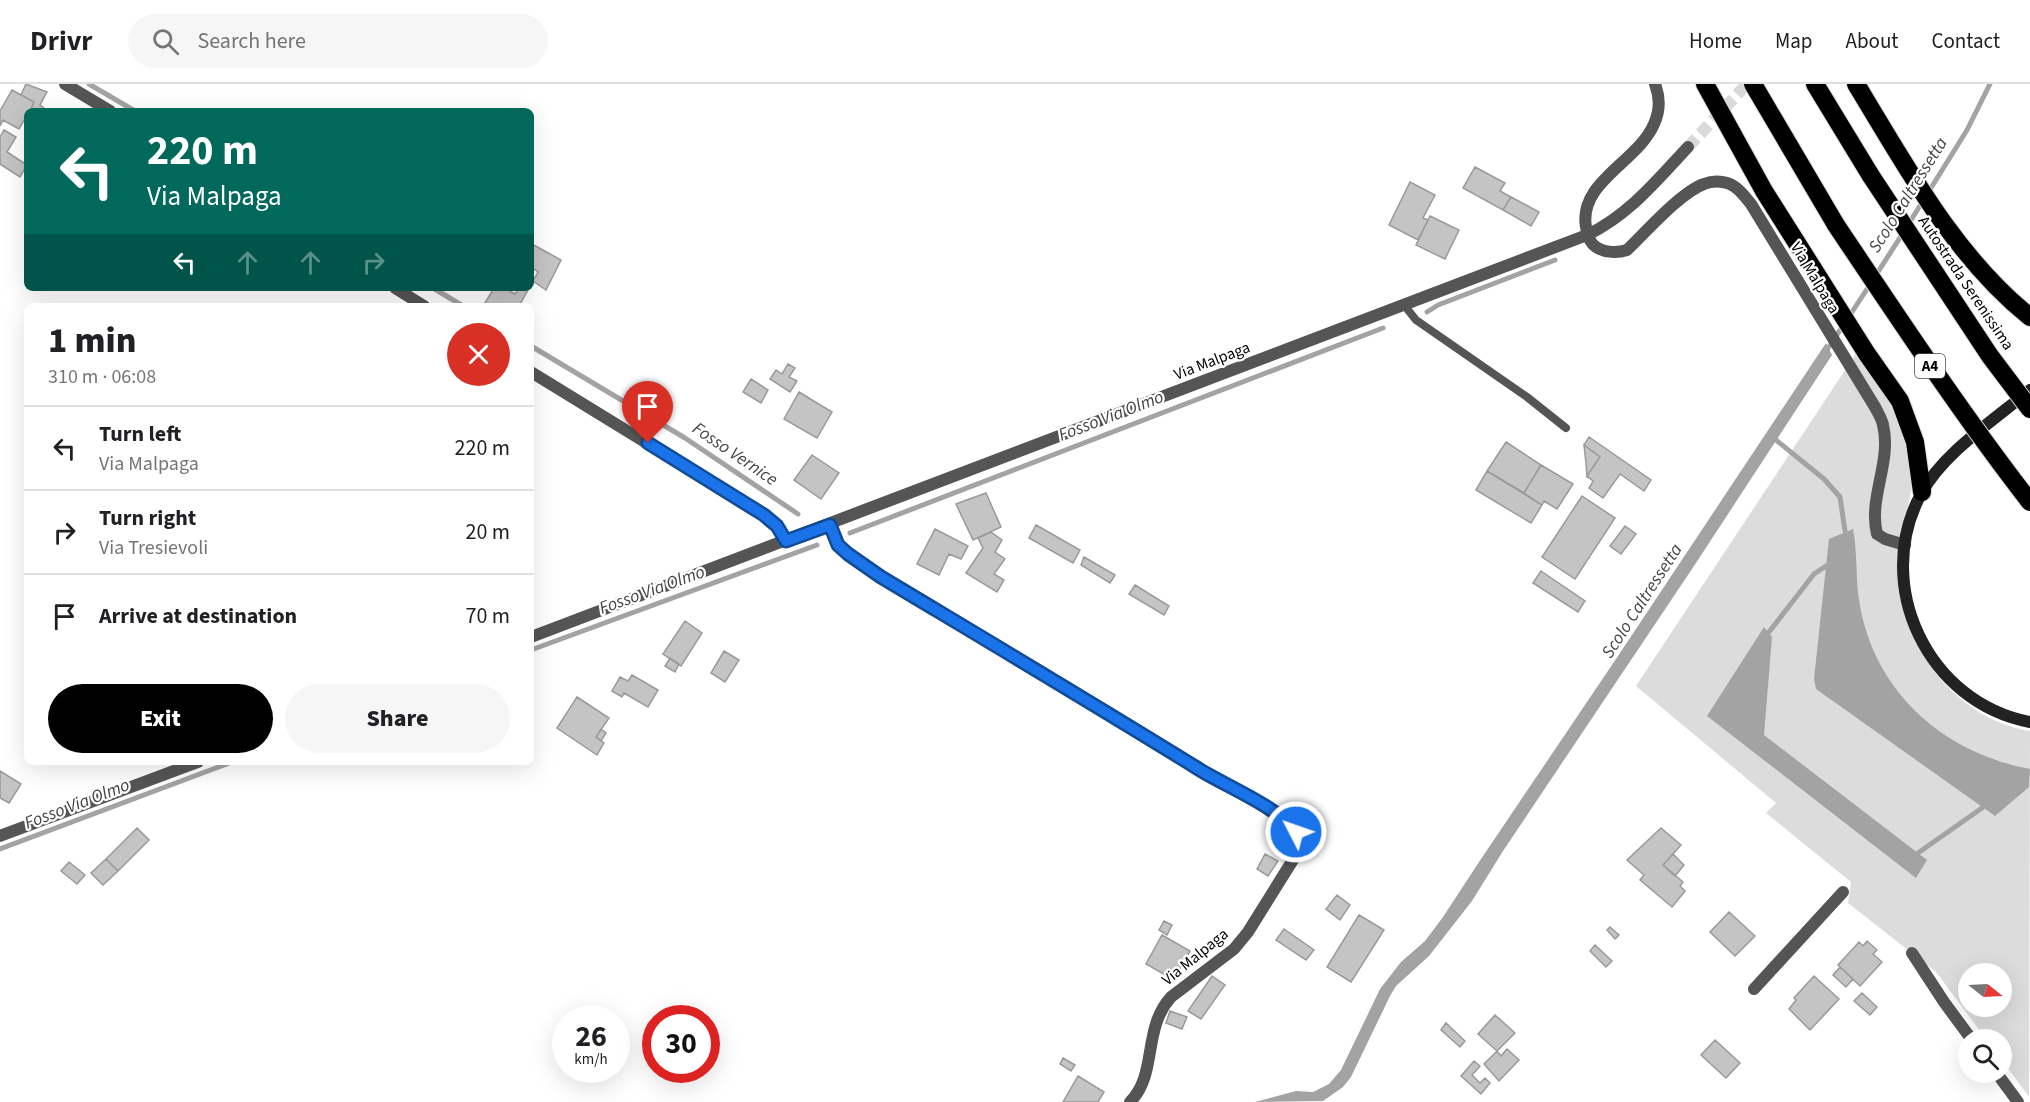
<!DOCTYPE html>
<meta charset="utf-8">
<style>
:root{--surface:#fff;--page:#f6f6f6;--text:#202124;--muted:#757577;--line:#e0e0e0;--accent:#000}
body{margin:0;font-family:"Source Sans 3",sans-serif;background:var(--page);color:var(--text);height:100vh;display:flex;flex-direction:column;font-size:22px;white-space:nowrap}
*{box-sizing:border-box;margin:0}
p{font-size:20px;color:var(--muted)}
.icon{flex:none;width:33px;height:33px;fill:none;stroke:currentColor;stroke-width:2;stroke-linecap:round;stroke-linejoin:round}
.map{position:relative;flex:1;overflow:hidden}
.panel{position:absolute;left:24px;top:219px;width:510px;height:462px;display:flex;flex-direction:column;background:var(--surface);border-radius:9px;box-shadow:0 6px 24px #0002}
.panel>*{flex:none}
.banner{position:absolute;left:24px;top:24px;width:510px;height:183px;border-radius:9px;box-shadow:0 6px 24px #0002;background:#00695c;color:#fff;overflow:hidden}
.needle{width:39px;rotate:108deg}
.controls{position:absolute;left:1958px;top:879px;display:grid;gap:12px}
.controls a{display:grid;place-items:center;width:54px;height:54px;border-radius:50%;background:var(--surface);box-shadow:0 6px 24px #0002;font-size:30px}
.speed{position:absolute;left:552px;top:921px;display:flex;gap:12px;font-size:30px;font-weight:700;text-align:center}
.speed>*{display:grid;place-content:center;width:78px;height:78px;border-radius:50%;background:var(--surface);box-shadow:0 6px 24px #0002;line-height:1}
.speed small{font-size:15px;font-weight:400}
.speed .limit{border:9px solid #d22;background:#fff;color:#111}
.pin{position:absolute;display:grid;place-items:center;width:51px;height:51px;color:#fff;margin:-62px -26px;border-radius:50% 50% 50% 0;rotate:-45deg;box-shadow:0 0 6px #0007}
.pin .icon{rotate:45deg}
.me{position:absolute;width:66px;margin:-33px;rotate:311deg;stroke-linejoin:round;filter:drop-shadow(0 0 4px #0008)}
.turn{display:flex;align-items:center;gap:21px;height:126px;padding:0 24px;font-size:27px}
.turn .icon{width:78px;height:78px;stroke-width:2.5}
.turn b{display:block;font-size:42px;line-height:51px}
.lanes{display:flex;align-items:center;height:57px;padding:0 24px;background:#0003;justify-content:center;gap:30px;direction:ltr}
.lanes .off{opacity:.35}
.round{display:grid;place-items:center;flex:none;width:63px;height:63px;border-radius:32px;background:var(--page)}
.overview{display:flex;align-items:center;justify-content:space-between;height:102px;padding:0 24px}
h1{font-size:36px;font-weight:800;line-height:45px}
.primary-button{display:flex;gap:12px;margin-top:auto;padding:12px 24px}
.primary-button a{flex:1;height:69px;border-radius:36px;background:var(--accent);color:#fff;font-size:24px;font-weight:800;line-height:69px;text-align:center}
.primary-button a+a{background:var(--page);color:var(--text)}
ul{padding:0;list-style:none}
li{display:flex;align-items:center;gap:18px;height:84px;padding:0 24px;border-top:2px solid var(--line)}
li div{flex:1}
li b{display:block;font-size:22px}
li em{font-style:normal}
header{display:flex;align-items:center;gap:36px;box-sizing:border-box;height:84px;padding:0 30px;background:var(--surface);border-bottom:2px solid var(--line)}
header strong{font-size:28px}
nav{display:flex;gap:33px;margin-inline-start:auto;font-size:21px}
.search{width:420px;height:54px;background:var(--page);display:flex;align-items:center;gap:15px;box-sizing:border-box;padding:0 21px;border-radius:33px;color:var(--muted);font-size:22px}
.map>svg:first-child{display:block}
.green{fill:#dcdcdc;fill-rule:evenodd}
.water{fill:#a3a3a3}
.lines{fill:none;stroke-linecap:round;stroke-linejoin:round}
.stream{stroke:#a3a3a3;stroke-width:5}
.building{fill:#c4c4c4;stroke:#999;stroke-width:1.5}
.tertiary-tunnel{stroke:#d9d9d9;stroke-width:12;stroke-dasharray:12 6;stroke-linecap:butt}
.motorway-casing{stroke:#dbdbdb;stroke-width:20}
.service{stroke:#555;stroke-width:8}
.minor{stroke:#555;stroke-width:12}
.tertiary{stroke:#555;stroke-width:12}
.secondary{stroke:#222;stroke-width:12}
.motorway{stroke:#000;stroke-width:18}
.motorway-bridge-casing{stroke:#dbdbdb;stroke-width:20;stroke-linecap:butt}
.motorway-bridge{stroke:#000;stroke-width:18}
.route-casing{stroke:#114b97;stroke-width:15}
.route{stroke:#1a73e8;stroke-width:10}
.labels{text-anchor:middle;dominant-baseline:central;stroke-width:4.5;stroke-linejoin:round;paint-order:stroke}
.shield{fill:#fff;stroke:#4c4c4c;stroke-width:1.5}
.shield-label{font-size:15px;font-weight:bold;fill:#000}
.street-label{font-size:16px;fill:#000;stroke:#fff}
.water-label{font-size:18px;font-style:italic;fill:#444;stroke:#fff}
</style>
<header>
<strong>Drivr</strong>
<div class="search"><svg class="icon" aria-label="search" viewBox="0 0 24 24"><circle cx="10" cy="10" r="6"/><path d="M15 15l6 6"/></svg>Search here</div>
<nav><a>Home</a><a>Map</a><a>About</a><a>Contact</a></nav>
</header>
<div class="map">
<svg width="2030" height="1018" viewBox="0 0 2030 1018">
<rect width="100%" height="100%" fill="#fff"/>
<path class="green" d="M1863,259c11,19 26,39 34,59 6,15 11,33 14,49 7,36 -10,72 -12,107 -5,78 52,161 131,173l-1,366 -28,-38v-19l-15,-1 -50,-67 -88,-69 3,-21 -85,-69 10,-10 -140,-117zM1968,890h33v32h-33z"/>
<path class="water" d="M1826,259l6,12 -138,211 -191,285 -31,50 -43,55 -33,30 -6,10 -39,81 -8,10 -20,14 -68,1 41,-11 17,1 16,-8 12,-14 39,-81 21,-27 24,-21 18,-24 36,-55 141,-209z
M1853,445c5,26 2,52 7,77 16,88 85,147 170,163l-1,18 -34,29 -179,-127 -2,-10 15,-140z
M1764,543l8,10 -8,98 163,125 -11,18 -209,-162z"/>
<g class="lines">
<path class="stream" d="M89,0l46,27
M1908,141l59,-95 23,-46
M1876,191l27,-42
M433,204l30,18
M1427,228l11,-7 117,-45
M531,262l154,92 113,76
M1825,269l46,-70
M1776,356l48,39 16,18 5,34
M850,449l533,-205
M1769,548l45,-58 12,-8
M531,566l286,-105
M0,765l232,-87
M1918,769l64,-45"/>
</g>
<path class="building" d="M26,0l21,8 -7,13 4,3 -2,3h-12l4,-9 -13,-7z
M12,6l22,12 -4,9h-3v4l-8,14 -16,-9 -3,6v-15z
M4,46l12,7 -9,15 20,13 -7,12 -20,-13v-27z
M1475,83l30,16 -5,8 11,6 -8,13 -40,-22z
M1410,98l25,13 -12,23 5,2 -10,20 -29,-15z
M1511,113l28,15 -8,14 -28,-16z
M1430,132l29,14 -14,29 -29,-14z
M532,160l29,16 -15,30 -13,-9 5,-9 -7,-5z
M494,204h11l10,6 4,-6 9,2 -9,16h-36z
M788,280l7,4 -6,9 8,4 -7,11 -20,-13 6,-9 6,4z
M751,295l17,11 -7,13 -18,-11z
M799,308l33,20 -15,26 -33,-19z
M1589,353l62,43 -7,11 -24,-17 -17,24 -14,-10 4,-7 -6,-5 13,-19 -16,-12z
M1506,358l35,23 -17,28 -37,-22z
M1584,361l16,12 -13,19 -1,-13z
M812,371l27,18 -18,26 -27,-19z
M1541,381l32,19 -16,25 -13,-8 -2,4 -18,-12z
M1487,387l55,34 -11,18 -55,-33z
M986,409l15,34 -28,13 -17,-36z
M1582,412l33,22 -40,61 -33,-22z
M1036,441l44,25 -7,13 -44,-25z
M1625,442l11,8 -15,20 -11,-8z
M935,445l33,17 -7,13 -12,-5 -10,21 -22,-11z
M991,448l11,8 -7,12 10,7 -11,15 10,6 -7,12 -31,-19 17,-25 -5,-10z
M1084,473l31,18 -5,8 -29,-18z
M1541,487l44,30 -7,11 -45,-29z
M1135,501l34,21 -5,9 -35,-21z
M685,537l17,12 -21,33 -18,-12z
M724,567l15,9 -14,22 -14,-9z
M670,574l9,6 -4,8 -10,-6z
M632,591l26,15 -10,17 -24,-14 -2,4 -10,-6 8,-14 8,4z
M577,613l32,21 -13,19 8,6 -7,12 -40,-27z
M601,645l5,4 -5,8 -5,-4z
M0,687l21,13 -12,19 -9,-5z
M137,744l12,12 -31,31 -12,-12z
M1661,744l20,17 -18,20 20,17 -3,4 5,5 -13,16 -32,-27 4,-5 -17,-15z
M1265,770l13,7 -10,15 -11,-7z
M1673,770l11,11 -9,11 -12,-11z
M106,775l12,12 -15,14 -12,-12z
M69,778l16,13 -8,9 -16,-13z
M1337,811l13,10 -10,15 -14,-11z
M1729,828l26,24 -20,20 -25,-24z
M1359,831l25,15 -33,52 -24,-15z
M1164,837l8,4 -5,10 -8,-5z
M1610,843l9,8 -4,4 -8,-9z
M1284,845l30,21 -8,10 -30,-20z
M1162,851l28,16 -16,29 -28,-16z
M1867,857l10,9 -4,4 9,8 -22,24 -22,-21 21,-23 4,4z
M1595,861l17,16 -6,6 -16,-16z
M1840,883l13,12 -7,8 -13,-12z
M1212,892l13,9 -24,34 -13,-8z
M1814,892l25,23 -29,31 -21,-21 7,-9 -2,-2z
M1862,909l15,14 -7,8 -16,-14z
M1170,927l17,6 -5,12 -16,-6z
M1495,931l20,18 -18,18 -19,-17z
M1446,939l19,18 -5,6 -19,-17z
M1715,956l25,23 -14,15 -25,-23z
M1507,965l12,11 -20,21 -15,-17 13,-13 4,5z
M1063,974l12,7 -4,6 -11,-7z
M1474,977l6,5 -8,9 8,8 5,-5 5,5 -9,11 -20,-18z
M1078,992l26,16 -6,10h-35z"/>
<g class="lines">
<path class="tertiary-tunnel" d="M1688,63l59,-63"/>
<g class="motorway-casing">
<path id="motorway" d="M1705,0l59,107 103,163 33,47 15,41 7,50
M1753,0l83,141
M1815,0l56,92
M1856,0c50,82 98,172 174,233"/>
</g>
<path class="service" d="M1404,221l12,15 111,77 39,31"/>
<path class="minor" d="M65,0l45,27
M1655,0c5,13 5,27 -1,40 -16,38 -76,58 -68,103 1,8 4,16 10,20 9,6 22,6 31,3 19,-18 54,-58 77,-66 10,-4 23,-3 31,3 6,4 11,11 16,17l124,203c3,6 7,12 8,18 9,37 -15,73 -6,109l8,5 20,6
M395,204l29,18
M531,288l233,143 13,12 9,14
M830,441l8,20 43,32 251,150 67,43 58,32 35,24 6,13 -2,16 -48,77 -14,17 -63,48c-29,32 -13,77 -41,105
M1912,869l32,49 28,38
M1754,905l89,-97
M1996,988l22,30"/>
<path class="tertiary" d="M531,553l1056,-402c42,-20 70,-55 101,-88
M0,752l198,-74"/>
<path class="secondary" d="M2030,306c-36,30 -87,63 -109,104 -49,91 7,209 109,228"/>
<use href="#motorway" class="motorway"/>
<g class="motorway-bridge-casing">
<path id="motorway-bridge" d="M1871,92l119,180 40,53
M1836,141c63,94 125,188 194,277"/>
</g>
<use href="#motorway-bridge" class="motorway-bridge"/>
</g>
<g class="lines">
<g class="route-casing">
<path id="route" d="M648,359l116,72 13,11 9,15 44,-16 8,20 10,9 33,23c105,63 211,126 316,191 28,18 80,38 99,64"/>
</g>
<use href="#route" class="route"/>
</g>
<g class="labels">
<rect class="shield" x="1915" y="270" width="30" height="24" rx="4.5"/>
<g class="shield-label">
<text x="1930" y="282">A4</text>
</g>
<g class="street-label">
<text transform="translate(1815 194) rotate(59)">Via Malpaga</text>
<text transform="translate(1966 199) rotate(56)">Autostrada Serenissima</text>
<text transform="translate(1212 277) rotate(-21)">Via Malpaga</text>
<text transform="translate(1195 873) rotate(-39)">Via Malpaga</text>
</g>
<g class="water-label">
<text transform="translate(1908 111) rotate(-58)">Scolo Caltressetta</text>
<text transform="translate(1111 332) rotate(-21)">Fosso Via Olmo</text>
<text transform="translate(735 370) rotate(34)">Fosso Vernice</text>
<text transform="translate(652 506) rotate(-20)">Fosso Via Olmo</text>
<text transform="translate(1642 517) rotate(-57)">Scolo Caltressetta</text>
<text transform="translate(77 720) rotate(-21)">Fosso Via Olmo</text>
</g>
</g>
</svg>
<div class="controls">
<a><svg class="needle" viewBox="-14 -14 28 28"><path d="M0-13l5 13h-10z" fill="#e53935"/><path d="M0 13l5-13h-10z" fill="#757577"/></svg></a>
<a><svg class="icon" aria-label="search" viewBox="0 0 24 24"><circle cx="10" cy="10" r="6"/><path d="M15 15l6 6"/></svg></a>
</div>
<div class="speed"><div>26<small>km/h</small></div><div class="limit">30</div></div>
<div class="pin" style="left:648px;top:359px;background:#d93025"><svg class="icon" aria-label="arrive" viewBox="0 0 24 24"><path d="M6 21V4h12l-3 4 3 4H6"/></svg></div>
<svg class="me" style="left:1296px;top:748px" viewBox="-20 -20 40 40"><circle r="17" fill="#1a73e8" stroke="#fff" stroke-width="3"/><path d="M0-11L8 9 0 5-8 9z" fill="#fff"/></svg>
<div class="banner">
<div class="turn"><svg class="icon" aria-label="left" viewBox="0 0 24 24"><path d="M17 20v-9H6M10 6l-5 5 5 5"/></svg><div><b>220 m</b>Via Malpaga</div></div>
<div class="lanes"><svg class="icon" aria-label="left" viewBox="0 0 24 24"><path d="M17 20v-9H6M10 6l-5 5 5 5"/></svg><svg class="icon off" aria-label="ahead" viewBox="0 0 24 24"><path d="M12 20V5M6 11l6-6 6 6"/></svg><svg class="icon off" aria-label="ahead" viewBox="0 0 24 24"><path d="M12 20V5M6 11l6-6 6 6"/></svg><svg class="icon off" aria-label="right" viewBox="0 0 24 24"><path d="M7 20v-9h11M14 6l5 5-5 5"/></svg></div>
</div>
<section class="panel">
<div class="overview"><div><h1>1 min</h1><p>310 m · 06:08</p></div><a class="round" style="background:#d93025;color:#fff"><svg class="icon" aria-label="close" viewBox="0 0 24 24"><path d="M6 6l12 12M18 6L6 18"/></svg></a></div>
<ul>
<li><svg class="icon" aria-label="left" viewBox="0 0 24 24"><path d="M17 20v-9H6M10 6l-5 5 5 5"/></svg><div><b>Turn left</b><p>Via Malpaga</p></div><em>220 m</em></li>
<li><svg class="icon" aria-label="right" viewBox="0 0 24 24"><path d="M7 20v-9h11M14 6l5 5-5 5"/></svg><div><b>Turn right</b><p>Via Tresievoli</p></div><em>20 m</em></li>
<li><svg class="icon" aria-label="arrive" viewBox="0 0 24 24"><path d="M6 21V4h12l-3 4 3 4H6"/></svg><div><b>Arrive at destination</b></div><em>70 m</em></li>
</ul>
<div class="primary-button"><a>Exit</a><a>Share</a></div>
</section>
</div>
